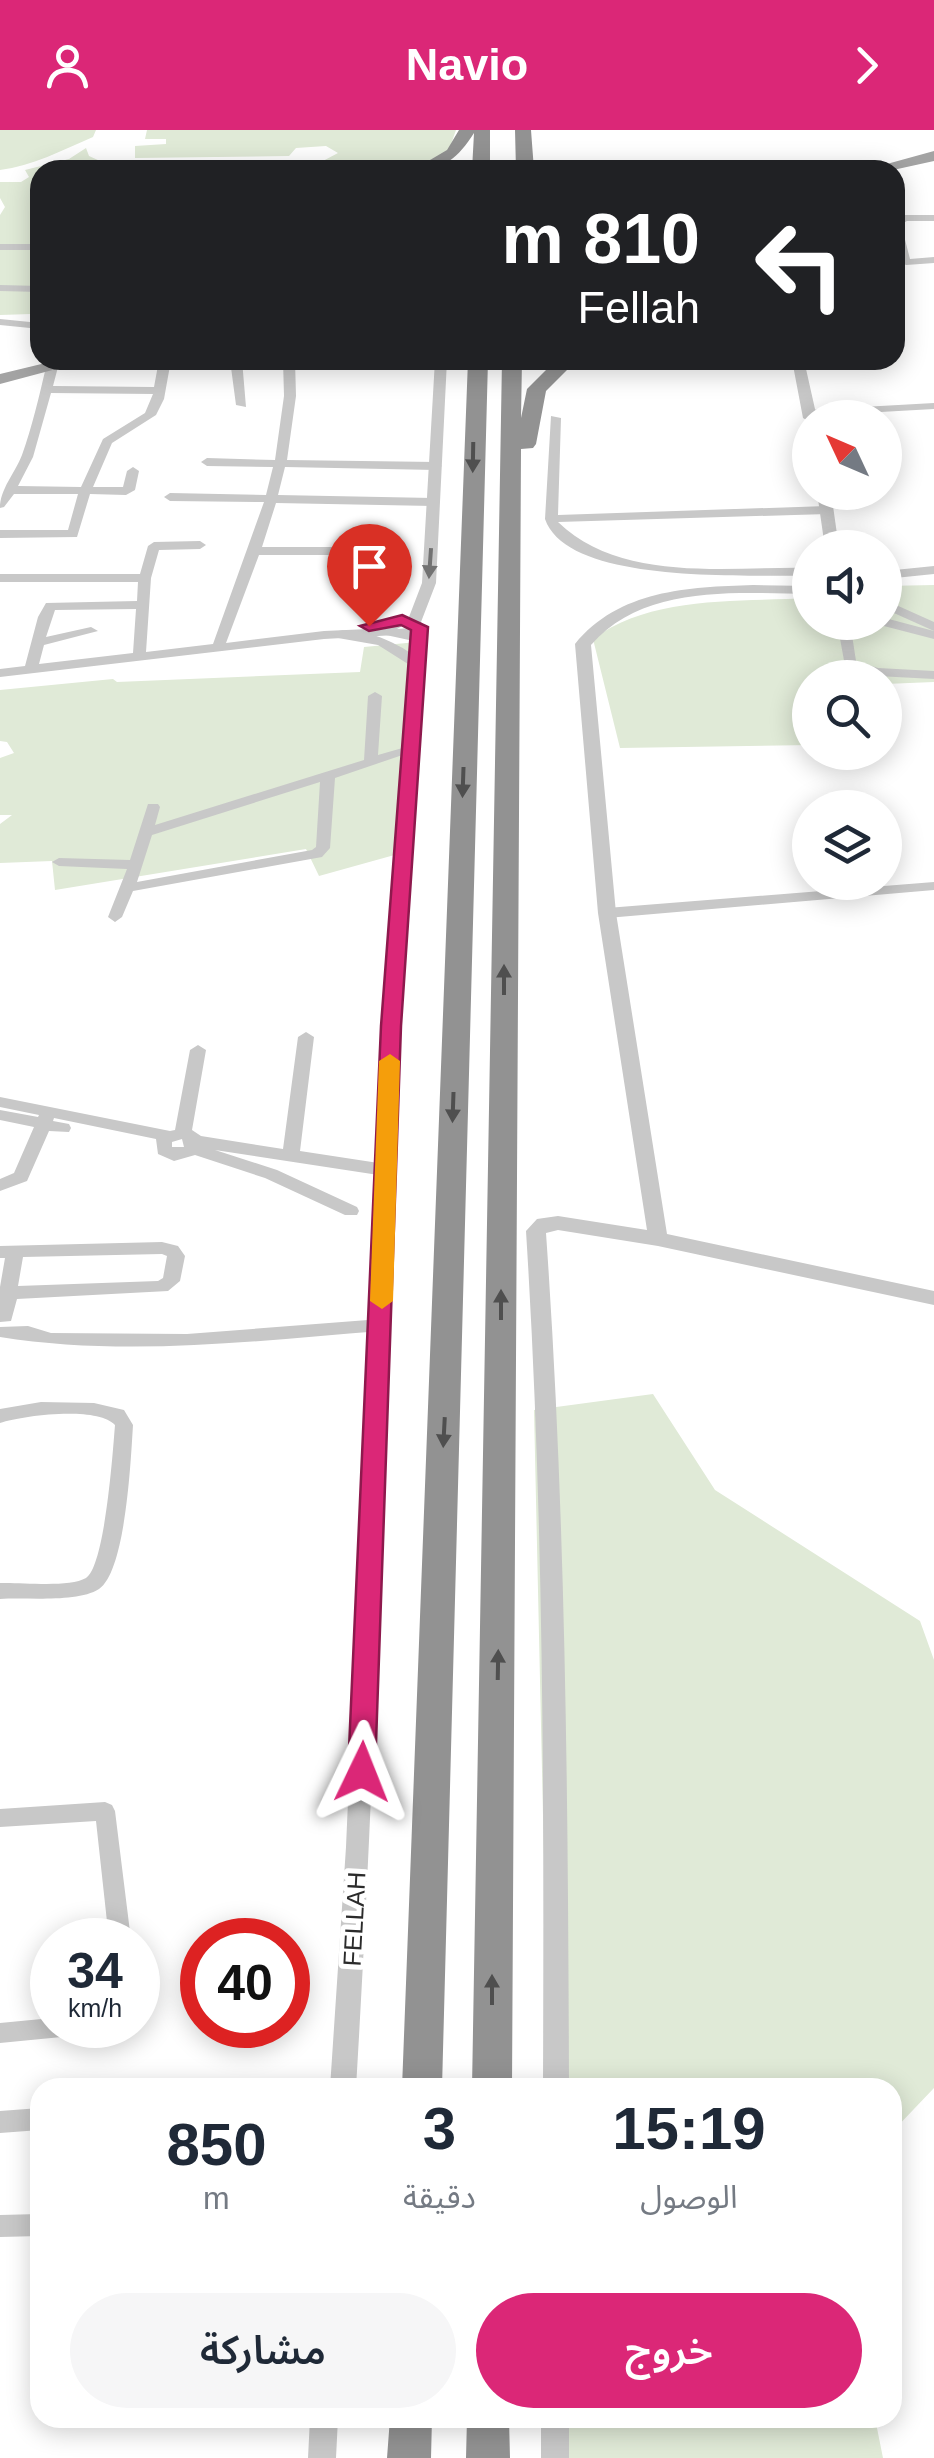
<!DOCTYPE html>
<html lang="ar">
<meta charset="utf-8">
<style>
:root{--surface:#fff;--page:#f6f6f7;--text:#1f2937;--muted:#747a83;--accent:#db2777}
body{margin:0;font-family:Helvetica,"Noto Sans Arabic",sans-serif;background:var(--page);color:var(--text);direction:rtl;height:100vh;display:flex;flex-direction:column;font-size:38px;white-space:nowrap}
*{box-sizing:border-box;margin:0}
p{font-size:32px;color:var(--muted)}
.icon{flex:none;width:55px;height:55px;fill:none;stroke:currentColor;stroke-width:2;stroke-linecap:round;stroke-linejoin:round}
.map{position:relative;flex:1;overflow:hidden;direction:ltr}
.details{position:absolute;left:30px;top:1948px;width:872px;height:350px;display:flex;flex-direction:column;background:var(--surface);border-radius:30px;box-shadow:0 5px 25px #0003;direction:rtl}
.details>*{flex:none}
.guide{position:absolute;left:30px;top:30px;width:875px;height:210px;border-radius:30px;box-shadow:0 5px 25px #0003;direction:rtl;background:#202124;color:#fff;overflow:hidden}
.needle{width:65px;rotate:314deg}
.buttons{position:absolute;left:792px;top:270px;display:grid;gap:20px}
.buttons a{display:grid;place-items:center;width:110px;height:110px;border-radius:50%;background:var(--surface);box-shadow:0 5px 25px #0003;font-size:50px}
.speed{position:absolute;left:30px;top:1788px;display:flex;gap:20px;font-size:50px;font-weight:700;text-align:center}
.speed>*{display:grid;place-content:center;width:130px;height:130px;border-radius:50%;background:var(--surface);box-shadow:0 5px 25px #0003;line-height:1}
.speed small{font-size:25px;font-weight:400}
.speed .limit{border:15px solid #d22;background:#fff;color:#111}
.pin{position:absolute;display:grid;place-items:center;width:85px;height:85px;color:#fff;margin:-102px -42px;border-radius:50% 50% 50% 0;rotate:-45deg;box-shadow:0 0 10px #0007}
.pin .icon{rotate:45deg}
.me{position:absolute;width:110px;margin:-55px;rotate:2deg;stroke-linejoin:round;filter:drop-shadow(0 0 8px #0008)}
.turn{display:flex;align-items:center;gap:35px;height:210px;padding:0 40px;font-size:45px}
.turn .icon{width:130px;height:130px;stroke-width:2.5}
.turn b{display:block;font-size:70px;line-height:85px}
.eta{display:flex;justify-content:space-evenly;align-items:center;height:170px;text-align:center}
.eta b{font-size:60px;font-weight:600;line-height:70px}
.button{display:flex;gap:20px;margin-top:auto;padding:20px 40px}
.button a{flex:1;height:115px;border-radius:60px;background:var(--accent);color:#fff;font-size:40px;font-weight:600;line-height:115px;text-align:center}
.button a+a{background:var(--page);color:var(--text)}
header{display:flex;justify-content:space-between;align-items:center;height:130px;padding:0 40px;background:var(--accent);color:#fff;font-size:45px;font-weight:600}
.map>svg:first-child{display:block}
.green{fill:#e0ead7}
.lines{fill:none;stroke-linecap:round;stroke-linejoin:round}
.minor{fill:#c8c8c8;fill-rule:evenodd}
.tertiary{fill:#c8c8c8;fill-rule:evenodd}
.primary{fill:#a3a3a3;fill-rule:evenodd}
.motorway{fill:#929292;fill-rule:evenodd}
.oneway{fill:#4f4f4f}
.oneway2{fill:#727272}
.route{fill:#db2777;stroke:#8e194d;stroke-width:2.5}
.slow{fill:#f59e0b}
.labels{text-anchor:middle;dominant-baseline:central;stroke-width:10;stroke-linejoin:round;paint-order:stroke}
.street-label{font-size:25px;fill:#2b2b2b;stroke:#fff}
</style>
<header><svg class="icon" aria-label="forward" viewBox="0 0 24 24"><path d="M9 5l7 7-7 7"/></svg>Navio<svg class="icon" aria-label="person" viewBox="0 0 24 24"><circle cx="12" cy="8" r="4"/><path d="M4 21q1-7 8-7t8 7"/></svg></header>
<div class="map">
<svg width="934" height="2328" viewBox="0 0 934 2328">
<rect width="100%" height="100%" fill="#fff"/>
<path class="green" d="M0,0h96l-3,7c-30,13 -61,29 -93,33z
M147,0h309l-7,20 -37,20h-93l2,-8 17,-9 -12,-7 -30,2 -7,8 -154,2v-12l31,-2v-5h-21z
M86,18l3,8 11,5 -4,6 -56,3v127l-9,17 -31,1v-100l5,-8 -5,-9v-16h21l8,-5 -4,-7 44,-11z
M934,455v97l-49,2v-6h-75v67l-190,3 -27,-109c58,-44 147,-37 217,-41v24h75v-36z
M417,512l-19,212 -79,22 -13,-27 -251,41 -3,-29 -52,2v-39l12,-9h-12v-57l14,-5 -7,-11 -7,-1v-51l113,-11 4,3 243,-10 4,-25z
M653,1264l62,96 205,131 14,39v428l-41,43 -1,-43 -343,-1 -15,-677z
M557,2288h318l8,40h-325z"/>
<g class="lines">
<path class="minor" d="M905,85h29v6h-27l-6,3 9,35 24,-2v6l-28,2 -5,-3 -6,-21v-22z
M0,114h40v6h-40z
M0,155l40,1v6l-40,-1z
M0,189l40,4v6l-40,-4z
M45,230h8l5,7 -5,19 101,1 5,-27h12l-7,39 -8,16 -44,28 -19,44h30l4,-16 6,-4 6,4 -4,19 -9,5 -36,-1 -13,43 -77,1v-8h68l10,-36h-64l-10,13 -4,1c0,-19 15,-35 22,-53 10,-28 17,-58 24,-88zM51,263l102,1 -8,19 -42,26 -22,48 -63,-1 15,-29z
M230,230h12l4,47 -10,-2z
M283,230h12l1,36 -9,64 149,2 6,4 -6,4 -151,-3 -7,28 155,3 6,4 -6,4 -157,-3 -14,44h74l6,4 -6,4h-77l-33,88 98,-12 67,-3 7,4 -2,3 -72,4 -324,38v-8l25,-3 13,-49 8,-14 91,-2 1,-19h-138v-8h140l8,-28 6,-4 46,-1 6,4 -6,4 -41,1 -8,28 -5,74 67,-8 51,-142 -94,-1 -6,-4 6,-4 96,2 7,-28 -66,-1 -6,-4 6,-4 68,2 9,-64zM136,479l-3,44 -94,11 5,-19 54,-14 -7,-4 -45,10 9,-27z
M934,273v6l-125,7 -6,-3 6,-3z
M551,286l10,2 -3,97 269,-9 6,4 -6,4 -269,8c64,62 171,44 252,46v8c-58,-2 -242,10 -265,-57z
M934,436v8l-49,5v-8z
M885,470l49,22v9l-49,-22z
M885,488l49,13v8l-54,-14 -1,-3h6z
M837,492h13l6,39 22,7 56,3v8l-57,-3 -32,-10z
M375,562l7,4 -4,59 35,-10 7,4 -85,29 -5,70 -8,9 -189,34 -11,26 -7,5 -7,-5 19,-48 -68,-3 -7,-4 7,-4 71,2 18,-56h10l2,3 -5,18 209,-65 4,-64zM320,652l-4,65 -4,3 -175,32 15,-47z
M934,752v8l-327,28 -7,-5 7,-5z
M306,902l8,5 -14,114 85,13 8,6 -2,4 -6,2 -170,-26 62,20 80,37 2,4 -2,4h-12l-80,-37 -70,-23 -21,6 -16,-7 -2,-15 -102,-21 -1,3 16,3 2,4 -2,4 -20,-1 -22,50 -27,10v-12l14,-6 20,-46 -34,-7v-10l38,7 1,-2 -39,-8v-10l170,34 5,-1 15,-80 8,-5 8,5 -14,80 9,6 82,13 15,-112zM182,1009l2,8h-12v-5z
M162,1112l16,4 7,10 -5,25 -12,10 -151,8 -6,22 -11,1v-35l5,-29h-5v-12zM162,1124l5,2 -4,22 -5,3 -140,5 5,-29z
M381,1189l9,6 -9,6c-126,10 -256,26 -381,6v-10l28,-1 23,7 136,1z
M41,1272l53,1 30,7 9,15c-2,32 -7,146 -34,164 -22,14 -72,8 -99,10v-16c20,-1 69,5 86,-5 19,-12 27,-128 29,-153 -17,-19 -91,-10 -115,-2v-14z
M105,1672l7,3 3,6 16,129h-22l-13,-119 -96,6v-18z
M52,1888v7h41l-3,7 -8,3 -82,8v-20z
M40,1978v22l-40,3v-22z
M40,2084v22l-40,1v-22z"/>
<path class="tertiary" d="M435,230h12l-11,223 -15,39 6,8 -3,4c-4,133 -19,265 -24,398 -14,352 -23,704 -44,1056h-26l16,-241 36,-821 23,-277 3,-85 -30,-19 -40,-7 -7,-4c19,-12 60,6 78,18v-12l-23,-5 -4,-9 15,-9h12l13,-34zM404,495l5,1 2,2 -14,1z
M792,230h12l13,58h-7v4l-7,-4z
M817,362h14l8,56h-14z
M753,455l57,1v8c-74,-1 -166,-10 -219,51l25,268 51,321 267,57v14l-276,-59 -100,-16 -12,3c20,284 22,570 23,855h-26c1,-286 1,-572 -17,-857l11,-12 21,-3 89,14 -49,-317 -23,-269c44,-54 113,-57 178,-59z
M310,2288h28l-2,40h-28z
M541,2288h28v40h-28z"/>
<path class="primary" d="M934,21v10l-41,9h-28z
M58,230h32l-90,24v-10z"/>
<path class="motorway" d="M459,0h31v40h-18l2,-37c-16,25 -30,37 -61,37l34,-20z
M515,0h16l3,40h-18z
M468,230h20l-46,1728h-40z
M502,230h20l-1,58 6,-29 29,-29h21l-31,31 -10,53 -3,4 -12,1 -9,1639h-40z
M390,2288h42l-1,40h-44z
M467,2288h42l1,40h-44z"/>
</g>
<defs><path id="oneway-solid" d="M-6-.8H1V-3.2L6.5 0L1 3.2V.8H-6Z" transform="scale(2.5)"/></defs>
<g class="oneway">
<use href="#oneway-solid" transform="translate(473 327) rotate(91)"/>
<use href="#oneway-solid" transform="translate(463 652) rotate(92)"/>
<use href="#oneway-solid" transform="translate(504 850) rotate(-90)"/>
<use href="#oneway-solid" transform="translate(453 977) rotate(92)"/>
<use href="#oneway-solid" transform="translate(501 1175) rotate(-90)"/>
<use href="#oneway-solid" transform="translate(444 1302) rotate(93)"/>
<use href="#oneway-solid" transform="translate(498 1535) rotate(-89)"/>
<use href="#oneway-solid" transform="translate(492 1860) rotate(-90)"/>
</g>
<use class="oneway2" href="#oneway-solid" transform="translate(430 433) rotate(94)"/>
<path class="route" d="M402,485l26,12 -27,399 -26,746 -4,8 -9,4 -10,-4 -4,-8 33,-746 30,-396 -10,-5 -32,6 -9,-5z"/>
<path class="slow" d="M390,924l10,7 -7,240 -11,8 -12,-8 9,-240z"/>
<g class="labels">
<g class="street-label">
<text transform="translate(354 1789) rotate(-87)">FELLAH</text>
</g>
</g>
</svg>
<div class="buttons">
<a><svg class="needle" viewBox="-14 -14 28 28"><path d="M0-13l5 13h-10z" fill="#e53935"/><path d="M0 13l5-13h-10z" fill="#747a83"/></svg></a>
<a><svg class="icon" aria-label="sound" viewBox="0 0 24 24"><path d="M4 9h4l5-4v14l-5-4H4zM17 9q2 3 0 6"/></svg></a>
<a><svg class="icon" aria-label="search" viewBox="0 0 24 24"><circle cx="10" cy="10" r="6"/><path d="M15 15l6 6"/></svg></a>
<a><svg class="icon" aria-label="layers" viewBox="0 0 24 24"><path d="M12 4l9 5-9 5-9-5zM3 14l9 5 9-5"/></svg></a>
</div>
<div class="speed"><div>34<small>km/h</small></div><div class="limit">40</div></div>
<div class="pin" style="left:369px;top:496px;background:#d93025"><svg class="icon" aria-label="arrive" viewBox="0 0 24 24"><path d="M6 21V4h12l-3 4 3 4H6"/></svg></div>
<svg class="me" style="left:362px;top:1642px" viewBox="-20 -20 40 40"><path d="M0-17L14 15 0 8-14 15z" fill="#db2777" stroke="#fff" stroke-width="4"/></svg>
<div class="guide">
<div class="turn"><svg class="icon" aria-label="left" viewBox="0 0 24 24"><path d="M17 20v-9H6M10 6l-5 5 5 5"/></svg><div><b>810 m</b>Fellah</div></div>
</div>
<section class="details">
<div class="eta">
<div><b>15:19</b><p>الوصول</p></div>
<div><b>3</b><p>دقيقة</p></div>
<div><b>850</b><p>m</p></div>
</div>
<div class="button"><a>خروج</a><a>مشاركة</a></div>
</section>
</div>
